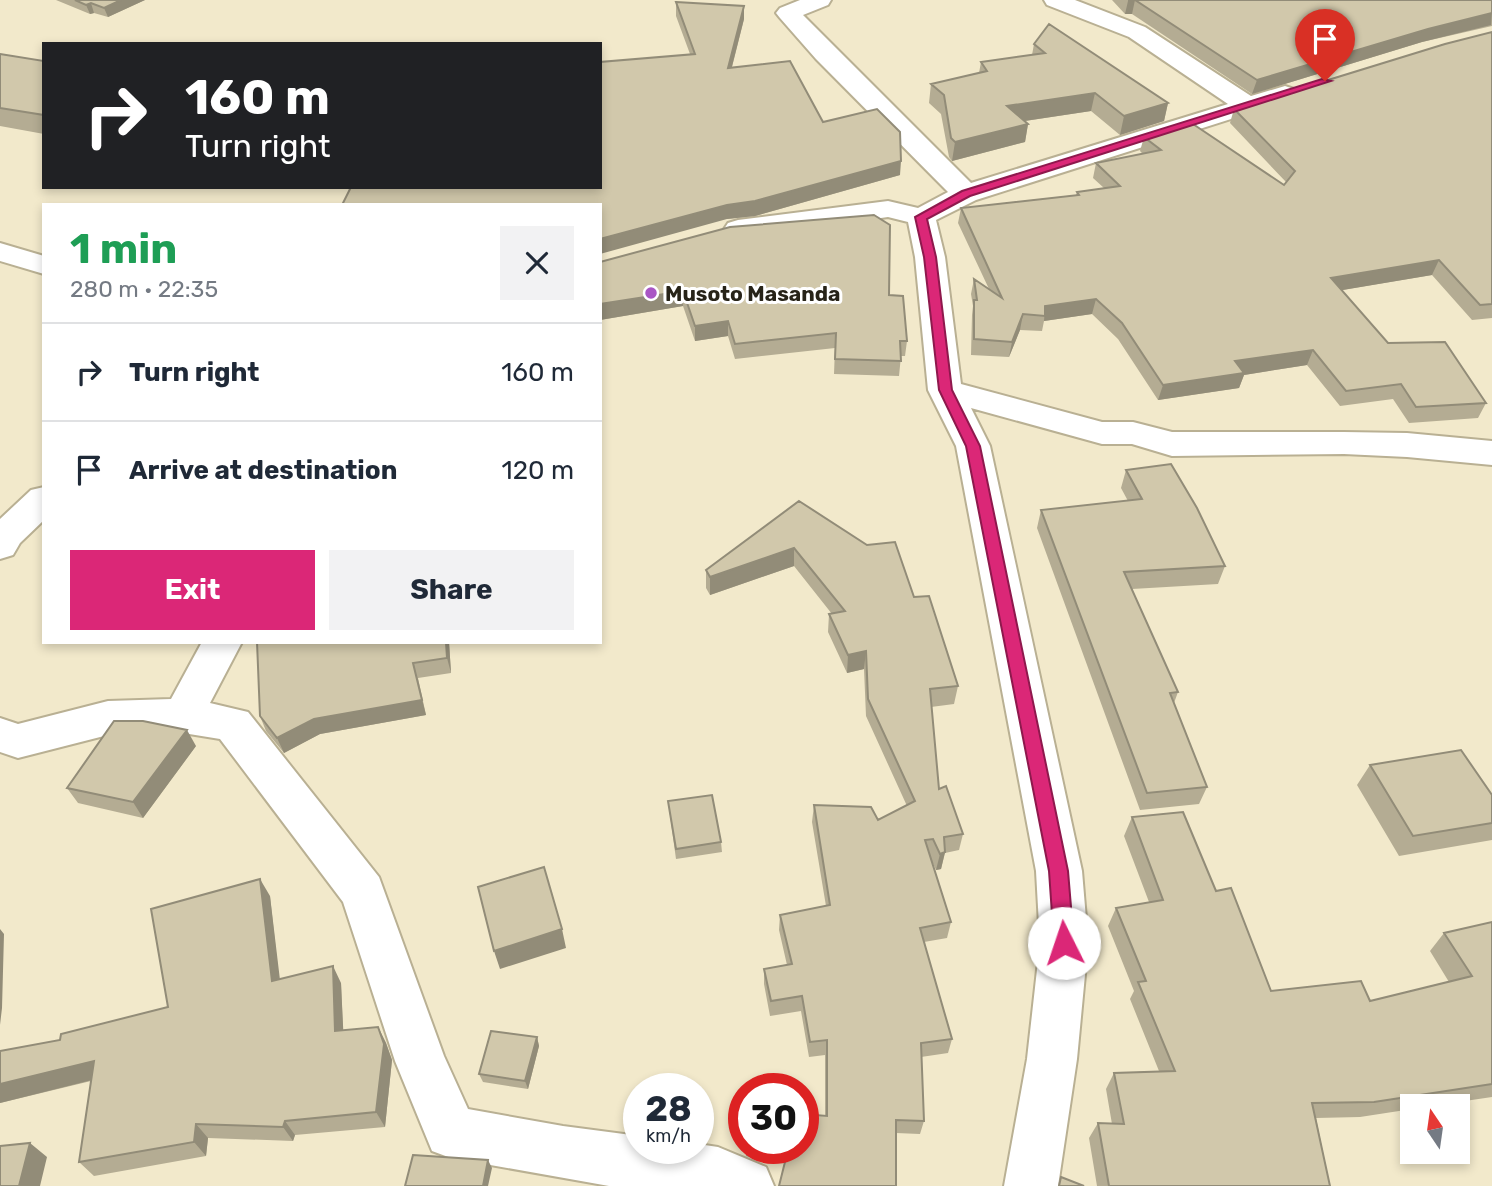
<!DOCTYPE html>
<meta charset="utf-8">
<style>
:root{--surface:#fff;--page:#f2f2f3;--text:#1f2937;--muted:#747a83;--line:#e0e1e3;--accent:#db2777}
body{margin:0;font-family:Rubik,sans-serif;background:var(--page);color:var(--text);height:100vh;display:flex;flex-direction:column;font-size:26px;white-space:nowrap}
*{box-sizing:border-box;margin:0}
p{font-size:23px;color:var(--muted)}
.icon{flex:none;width:38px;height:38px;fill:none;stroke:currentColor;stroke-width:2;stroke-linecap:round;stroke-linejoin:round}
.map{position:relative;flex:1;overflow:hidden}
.details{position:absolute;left:42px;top:203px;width:560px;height:441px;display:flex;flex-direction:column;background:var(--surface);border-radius:0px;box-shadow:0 4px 10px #0003}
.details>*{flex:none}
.hud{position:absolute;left:42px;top:42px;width:560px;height:147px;border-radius:0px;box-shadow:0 4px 10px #0003;background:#202124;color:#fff;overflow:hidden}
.needle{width:46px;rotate:347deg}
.controls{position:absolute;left:1400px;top:1094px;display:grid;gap:14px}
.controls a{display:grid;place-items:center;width:70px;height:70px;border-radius:0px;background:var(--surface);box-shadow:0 4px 10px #0003;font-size:35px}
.speed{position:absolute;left:623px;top:1073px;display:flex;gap:14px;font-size:35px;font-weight:700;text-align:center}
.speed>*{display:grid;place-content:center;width:91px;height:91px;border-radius:50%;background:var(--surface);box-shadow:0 4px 10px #0003;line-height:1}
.speed small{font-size:18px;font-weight:400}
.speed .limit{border:10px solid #d22;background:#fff;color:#111}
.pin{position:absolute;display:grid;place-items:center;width:60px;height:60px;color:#fff;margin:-72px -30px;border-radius:50% 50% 50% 0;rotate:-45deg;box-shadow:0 0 7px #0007}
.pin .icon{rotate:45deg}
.me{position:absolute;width:77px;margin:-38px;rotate:356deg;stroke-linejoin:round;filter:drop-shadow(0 0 5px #0008)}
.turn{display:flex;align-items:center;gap:24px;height:147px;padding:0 28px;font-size:32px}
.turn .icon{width:91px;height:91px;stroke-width:2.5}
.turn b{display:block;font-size:49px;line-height:60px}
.round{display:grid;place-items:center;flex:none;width:74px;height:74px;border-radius:0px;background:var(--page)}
.headline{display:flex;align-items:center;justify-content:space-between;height:119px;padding:0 28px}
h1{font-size:42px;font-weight:700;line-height:52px;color:#1e9e55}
.action{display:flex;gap:14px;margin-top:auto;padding:14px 28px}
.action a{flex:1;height:80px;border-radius:0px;background:var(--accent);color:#fff;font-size:28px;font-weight:700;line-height:80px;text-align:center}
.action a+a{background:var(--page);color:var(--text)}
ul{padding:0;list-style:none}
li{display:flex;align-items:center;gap:21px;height:98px;padding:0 28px;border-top:2px solid var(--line)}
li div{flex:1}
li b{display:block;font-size:26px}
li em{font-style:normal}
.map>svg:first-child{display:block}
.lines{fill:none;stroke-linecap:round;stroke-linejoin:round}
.minor-casing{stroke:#b9b093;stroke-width:4}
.minor{fill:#fff;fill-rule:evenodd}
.wall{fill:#b4ac93}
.shaded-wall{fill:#928c78}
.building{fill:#d1c8ab;stroke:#928c78;stroke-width:2}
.route{fill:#db2777;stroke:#8e194d;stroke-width:2}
.poi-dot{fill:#a955c4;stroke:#fff;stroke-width:2.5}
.labels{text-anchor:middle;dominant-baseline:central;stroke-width:6;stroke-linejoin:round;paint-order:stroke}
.far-poi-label{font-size:21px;font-weight:bold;fill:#272318;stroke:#fff;text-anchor:start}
</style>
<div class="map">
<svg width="1492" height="1186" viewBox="0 0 1492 1186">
<rect width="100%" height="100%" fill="#f2e9cb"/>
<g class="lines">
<g class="minor-casing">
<path id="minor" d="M800,0h31l-3,5 -25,10 168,168 257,-79 -99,-67 -82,-32 -3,-5h31l70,27 106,69 34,-10 9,3 4,5 -4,5 -318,101 -40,20 9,37 16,127 141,38h31l39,10h172l63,1 85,8v24l-85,-8 -63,-3 -172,2 -40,-12h-30l-131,-36 19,38 92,425 6,72 -11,116 -19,127h-54l23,-127 13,-116 -4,-72 -80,-425 -28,-56 -13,-133 -7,-35 -20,-5 -150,21 -10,-3 -4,-6 4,-6 10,-3 150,-19 30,7 30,-16 -132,-133 -36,-41 -4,-5 4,-5z
M0,243l44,13v18l-44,-13z
M44,487v33l-24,23 -7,12 -13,4v-40l31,-29z
M202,642h40l-32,61 38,9 131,165 65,179 24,53 95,17 76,10v12h59v-4l20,3 48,20 8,19h-165l-158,-28 -19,-7 -37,-90 -52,-159 -123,-163 -37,-6 -75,2 -90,23 -18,-6v-34l18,6 90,-23 63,-2z"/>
</g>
<use href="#minor" class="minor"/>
</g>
<path class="wall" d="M56,0h89l-37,17 -14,-4 -4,1z
M1112,0h380v26l-70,16 -170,52 -120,-80h-7z
M676,2l68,17 -12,48 91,55 77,53 -145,41 -28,3 -127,-32 90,-133 -14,-38z
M1492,32v286l-20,2 -40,-45 -90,15 46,53 98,60 -8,15 -69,5 -16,-24 -53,7 -33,-41 -63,10 -5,13 -81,12 -40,-61 -26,-25 -48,7 -2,10 -22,-1 -11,27 -38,-2 1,-40 1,-9 -2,-12 3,-15 15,10 -31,-66 3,-15 115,-13 1,-3 27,-4 -11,-10 3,-15 47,-9 -3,-3 4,-14 140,48 2,-3 -56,-59 4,-14z
M1034,44l134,59 -4,18 -44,14 -29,-24 -66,10 3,3 -3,18 -73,19 -3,-4 -8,-43 -12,-11 2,-19 48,-11 2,-11 51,-7z
M0,54l44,7v73l-44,-8z
M600,262l289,33 18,46 -2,15h-4l-2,20 -65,-2 1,-26 -100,11 -7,-23 -33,5 -12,-35 -83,14z
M1126,470l99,96 -7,18 -86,5 46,103 -4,11 33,84 -8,17 -59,6 -103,-282 4,-18 87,-9 -7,-13z
M799,501l115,96 44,89 -4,18 -23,3 8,82 24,45 -4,16 -14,3 -4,16 -5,1 -5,-11 20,63 -4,16 -23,4 28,97 -4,14 -27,4 3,64 -4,13 -24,-1 -111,30 -29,-3 -10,-4v-8h57l22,-32v-61l-16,2 -8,-46 -31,5 -6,-32v-15l23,-4 -8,-35 1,-15 46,-9 -14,-84 2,-17 64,15 29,-14 -41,-90 -2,-47 -17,4 -19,-41 1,-18h3l-38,-48 -84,29 -4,-7v-18z
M257,642h192l2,31 -33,5 8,37 -106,19 -36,19 -18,-22 -6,-15z
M196,746l-53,72 -65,-15 -11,-15z
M1370,765l122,30v45l-93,16 -42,-71z
M668,801l53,41 1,10 -46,7z
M1132,817l84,74 55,100 99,10 79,-19 -19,-31 14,-18 48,-11v175l-61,9h-19v3l-52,8 -44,1 14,68h-233l-8,-48 9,-15 14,1 -6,-35 8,-16 45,-2 -29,-72 4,-8 -26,-65 8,-18 33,-6 -25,-66z
M270,896l9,83 62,4 2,47 35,-3 8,16 6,17 -7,67 -90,8 -2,6 -85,-3 -2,18 -112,20 -15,-14 12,-81 -91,22v-52l60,-11 108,-33z
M537,1037l2,9 -11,43 -45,-7 -4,-8z"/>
<path class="shaded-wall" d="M121,0h24l-37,17 -4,-9z
M1135,0l-3,14h-7l3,-13z
M91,3l3,10 -4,1 -4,-9z
M744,6v13l-16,63v-14z
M1492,13l-1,12 -69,17 -170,52 5,-14 171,-51z
M1095,93l-4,18 -87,13 3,-18z
M1168,103l-4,18 -44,14 4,-19z
M1028,124l-3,18 -73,19 3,-19z
M901,161l-1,14 -145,41 -28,3 -127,35v-15l127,-34z
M1439,260l-7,15 -107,18 6,-15z
M683,291v15l-83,14v-16z
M1096,299l-4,15 -48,7 1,-15z
M1023,314l-3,16 -11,27 3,-15z
M728,321v15l-33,5v-15z
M1313,350l-6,15 -63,10 -5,13 -81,12 5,-15 72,-24z
M794,548v18l-84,29v-18z
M446,642h3l2,31 -4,-15z
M866,651l-2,18 -17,4 1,-18z
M413,663l13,52 -106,19 -36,19 -7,-15z
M187,730l9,16 -53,72 -10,-16z
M945,852l-4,17 -5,1 4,-16z
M260,879l10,17 12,101 -10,-16z
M0,929l4,5 -2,74 -2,17z
M562,929l4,19 -66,21 -6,-18z
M333,966l8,17 3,63 -9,-15z
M378,1027l8,16 6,17 -7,67 -9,-15z
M537,1037l2,9 -11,43 -3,-8z
M94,1061l14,15 -108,27v-19z
M285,1121l10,14 -2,6 -10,-14z
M196,1124l12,14 -2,18 -12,-14z
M30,1143l17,14 -7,29h-21z
M488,1160l4,8 -4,18h-5z"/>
<path class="building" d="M75,0h46l-17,8 -13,-5 -5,2z
M1128,0h364v13l-64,16 -171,51 -122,-80z
M676,2l68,4 -16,62 62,-7 33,61 54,-13 23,23 1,29 -146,40 -28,4 -127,34v-34h-258l9,-18h249v-125l95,-8z
M1049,24l119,79 -44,13 -29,-23 -88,13 21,18 -73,18 -4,-4 -7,-43 -13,-11 56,-13 -6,-9 64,-9 -11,-9z
M1492,32v272l-12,1 -41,-45 -108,18 57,65 57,-1 41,61 -70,4 -15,-23 -55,7 -33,-41 -78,11 9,12 -81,12 -41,-62 -26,-24 -51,7v10l-22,-2 -11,28 -38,-3v-39h3l-3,-21 28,19 -41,-90 118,-13 -2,-3 43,-6 -24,-23 65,-13 -17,-13 46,-15 94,63 11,-14 -61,-62 211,-65z
M0,54l44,7v54l-44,-7z
M874,215l16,10 -1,70 14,1 4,45h-7l1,20 -66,-2 1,-26 -101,11 -7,-23 -33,5 -12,-35 -83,13v-42l130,-35z
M1171,464l26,44 28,58 -101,6 54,120 -8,1 37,94 -60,6 -106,-283 101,-11 -16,-29z
M799,501l68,44 28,-3 19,55 15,-1 29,90 -28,3 9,100 7,-3 17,48 -19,3 1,15 -5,2 -7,-15 -8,1 26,82 -31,6 32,111 -31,4 3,78 -28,-1v66h-117l9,-36 -21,-2h36v-34l24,2v-76l-17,2 -8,-46 -31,5 -7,-32 28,-5 -12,-49 50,-10 -16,-100 57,2 7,13 37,-19 -47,-102 -2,-48 -18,4 -19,-41 16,-3 -51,-63 -84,29 -4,-7z
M257,642h189l1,16 -34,5 9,37 -108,19 -37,19 -17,-22z
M114,721h29l44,9 -54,72 -66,-14z
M1461,750l31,45v28l-79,13 -43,-71z
M712,795l9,47 -45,7 -8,-48z
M1183,812l33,79 15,-3 40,103 90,-10 9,20 102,-25 -28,-43 48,-11v162l-118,18 -62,1 18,83h-221l-11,-63 26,1 -10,-51 61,-2 -37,-89 8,-1 -30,-73 47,-8 -31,-83z
M544,867l18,62 -68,22 -16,-64z
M260,879l12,102 61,-15 2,65 43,-4 6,17 -8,68 -91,9 -2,6 -87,-3 -2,18 -115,20 15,-101 -94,23v-33l60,-11 1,-6 107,-27 -17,-98z
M491,1031l46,6 -12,44 -46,-7z
M30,1143l-11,43h-19v-40z
M413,1155l75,5 -5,26h-78z
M1061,1177l23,9h-25z"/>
<path class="route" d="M1322,79l9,2 -361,115 -43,23 9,38 16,133 28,56 88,425 6,72 -3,6 -7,3 -7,-3 -3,-6 -5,-72 -83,-425 -27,-56 -15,-133 -9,-40 47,-26z"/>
<circle class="poi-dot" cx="651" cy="293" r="7"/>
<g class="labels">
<g class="far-poi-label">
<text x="665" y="293">Musoto Masanda</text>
</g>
</g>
</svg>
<div class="controls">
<a><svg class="needle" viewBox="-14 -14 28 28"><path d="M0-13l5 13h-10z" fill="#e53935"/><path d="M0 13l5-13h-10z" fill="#747a83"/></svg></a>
</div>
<div class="speed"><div>28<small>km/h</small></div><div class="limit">30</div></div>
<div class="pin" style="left:1325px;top:81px;background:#d93025"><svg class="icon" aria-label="arrive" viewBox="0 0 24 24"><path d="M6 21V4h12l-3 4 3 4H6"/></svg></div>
<svg class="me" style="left:1064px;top:943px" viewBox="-20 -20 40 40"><circle r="19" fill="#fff"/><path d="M0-13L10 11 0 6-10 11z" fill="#db2777"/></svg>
<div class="hud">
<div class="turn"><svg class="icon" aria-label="right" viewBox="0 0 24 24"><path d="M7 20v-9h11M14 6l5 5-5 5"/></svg><div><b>160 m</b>Turn right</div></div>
</div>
<section class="details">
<div class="headline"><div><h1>1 min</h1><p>280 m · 22:35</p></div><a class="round"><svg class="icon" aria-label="close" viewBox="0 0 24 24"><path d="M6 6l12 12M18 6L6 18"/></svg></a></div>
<ul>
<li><svg class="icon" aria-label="right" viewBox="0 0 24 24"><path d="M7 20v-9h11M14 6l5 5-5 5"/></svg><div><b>Turn right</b></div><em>160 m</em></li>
<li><svg class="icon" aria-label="arrive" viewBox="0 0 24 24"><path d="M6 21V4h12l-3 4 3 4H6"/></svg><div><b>Arrive at destination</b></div><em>120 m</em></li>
</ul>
<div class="action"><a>Exit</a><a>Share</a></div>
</section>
</div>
